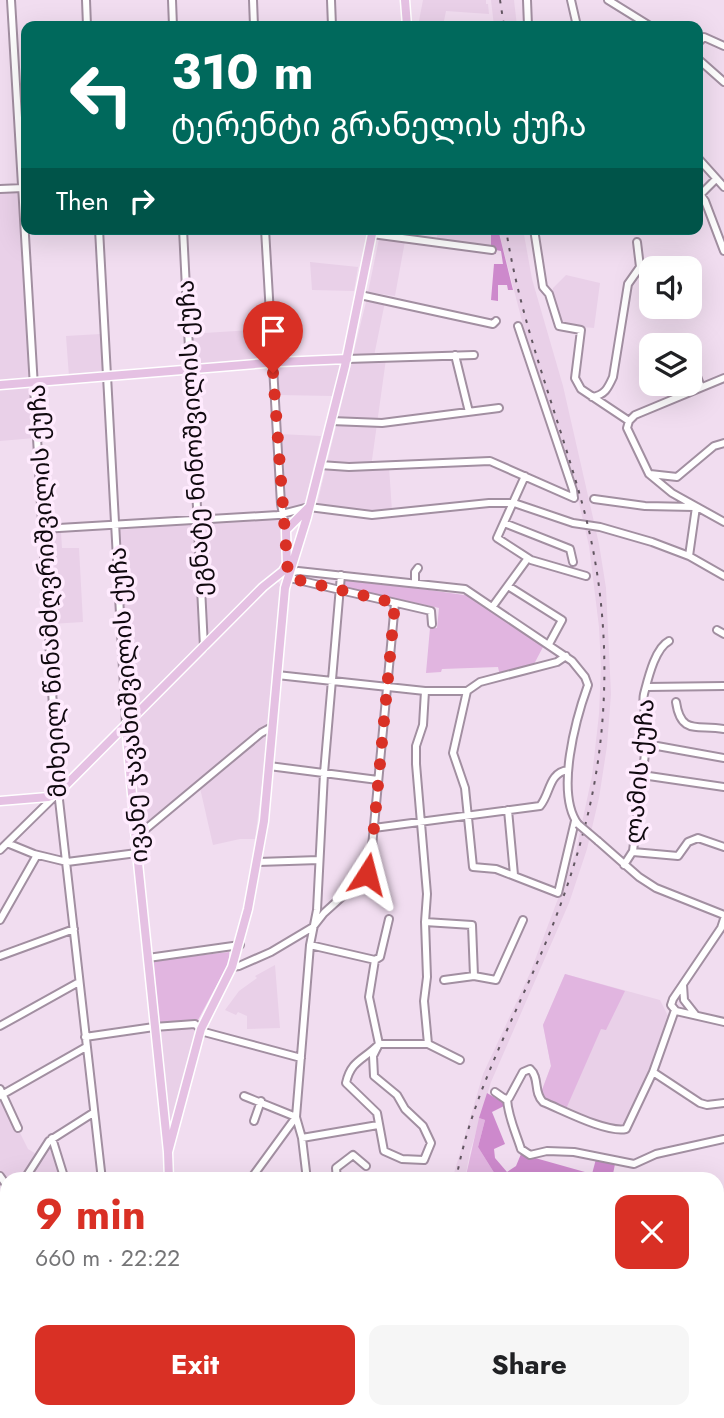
<!DOCTYPE html>
<meta charset="utf-8">
<style>
:root{--surface:#fff;--page:#f6f6f6;--text:#202124;--muted:#757577;--accent:#d93025}
body{margin:0;font-family:Jost,"Noto Sans Georgian",sans-serif;background:var(--page);color:var(--text);height:100vh;display:flex;flex-direction:column;font-size:26px;white-space:nowrap}
*{box-sizing:border-box;margin:0}
p{font-size:23px;color:var(--muted)}
.icon{flex:none;width:38px;height:38px;fill:none;stroke:currentColor;stroke-width:2;stroke-linecap:round;stroke-linejoin:round}
.map{position:relative;flex:1;overflow:hidden}
.sheet{position:absolute;left:0px;top:1172px;width:724px;height:247px;display:flex;flex-direction:column;background:var(--surface);border-radius:21px 21px 0 0;box-shadow:0 7px 28px #0002}
.sheet>*{flex:none}
.guide{position:absolute;left:21px;top:21px;width:682px;height:214px;border-radius:14px;box-shadow:0 7px 28px #0002;background:#00695c;color:#fff;overflow:hidden}
.fabs{position:absolute;left:639px;top:256px;display:grid;gap:14px}
.fabs a{display:grid;place-items:center;width:63px;height:63px;border-radius:14px;background:var(--surface);box-shadow:0 7px 28px #0002;font-size:35px}
.pin{position:absolute;display:grid;place-items:center;width:60px;height:60px;color:#fff;margin:-72px -30px;border-radius:50% 50% 50% 0;rotate:-45deg;box-shadow:0 0 7px #0007}
.pin .icon{rotate:45deg}
.me{position:absolute;width:77px;margin:-38px;rotate:9deg;stroke-linejoin:round;filter:drop-shadow(0 0 5px #0008)}
.turn{display:flex;align-items:center;gap:24px;height:147px;padding:0 35px;font-size:32px}
.turn .icon{width:91px;height:91px;stroke-width:2.5}
.turn b{display:block;font-size:49px;line-height:60px}
.then{display:flex;align-items:center;height:66px;padding:0 35px;background:#0003;gap:14px;font-size:26px}
.round{display:grid;place-items:center;flex:none;width:74px;height:74px;border-radius:14px;background:var(--page)}
.overview{display:flex;align-items:center;justify-content:space-between;height:119px;padding:0 35px}
h1{font-size:42px;font-weight:700;line-height:52px;color:var(--accent)}
.action{display:flex;gap:14px;margin-top:auto;padding:14px 35px}
.action a{flex:1;height:80px;border-radius:14px;background:var(--accent);color:#fff;font-size:28px;font-weight:700;line-height:80px;text-align:center}
.action a+a{background:var(--page);color:var(--text)}
.map>svg:first-child{display:block}
.built{fill:#e9d0e8}
.green{fill:#e1b5e0}
.forest{fill:#cd89cc}
.water{fill:#00af9d}
.lines{fill:none;stroke-linecap:round;stroke-linejoin:round}
.minor-casing{stroke:#a28fa1;stroke-width:10}
.major-casing{stroke:#fff;stroke-width:11}
.minor{stroke:#fff;stroke-width:6}
.major{stroke:#e5c1e3;stroke-width:8}
.rail{stroke:#625661;stroke-width:2;stroke-dasharray:3.5 7;stroke-linecap:butt}
.minor-bridge-casing{stroke:#a28fa1;stroke-width:10;stroke-linecap:butt}
.minor-bridge{stroke:#fff;stroke-width:6}
.route{stroke:#d93025;stroke-width:12;stroke-dasharray:0 21.6}
.labels{text-anchor:middle;dominant-baseline:central;stroke-width:7;stroke-linejoin:round;paint-order:stroke}
.street-label{font-size:24px;fill:#10090f;stroke:#ffebfe}
</style>
<div class="map">
<svg width="724" height="1418" viewBox="0 0 724 1418">
<rect width="100%" height="100%" fill="#f1ddf0"/>
<path class="built" d="M423,0h63v4h2l1,10 -43,-3 -3,15h-25z
M491,0h23l3,26h-23z
M18,191l2,3 11,184 -31,5v-191z
M438,229h53v17l-54,-8z
M498,229h25l9,50 31,107 36,158 7,44 5,106 -4,52 -8,52 -12,51 -18,54 -78,179 -21,70 -5,27 -13,1 31,-106 47,-101 46,-122 16,-75 7,-62 2,-47 -2,-40 -10,-81 -13,-56 -30,-77z
M382,237l23,4 -10,55 -27,-4 11,-53z
M310,262l48,5 -4,24 -42,-1z
M566,275l34,8 -6,45 -34,-3 -8,-31 1,-6z
M367,298l18,4 -11,54h-19l-2,-1z
M270,329l2,34 -82,6 -2,-35z
M101,334l2,39 -34,4 -3,-41z
M386,359l-15,108h18l3,44 -21,3 -23,-2 -31,-8 35,-143z
M342,362l-9,34 -55,-1 -4,-28z
M32,386l3,52 -35,3v-53z
M279,434l42,2 -16,66 -3,4 -13,1 -6,-7z
M279,519l5,35 -2,12 -74,72 -2,-1 -5,-113z
M193,524l3,2 6,120 -69,68 -7,-3 -8,-181z
M61,532l1,16h17l4,74 -32,2 -5,-91z
M277,580l4,6 -13,137 -129,105 -10,-104 141,-142z
M266,736l2,3 -13,100h-15l-27,6 -13,-57 60,-51z
M275,965l5,63 -33,1v-13l-9,-4 -2,3 -11,-5 14,-19 18,-13 -2,-2z
M565,974l95,26 8,16 -30,84 -14,27 -15,-1 -70,-28 12,-32 -8,-41z
M194,1026l2,4 -25,95 -3,2 -10,-98z
M2,1097l26,52 10,6 -16,24 -15,2 -7,-9v-73z
M52,1142l12,37 -38,1 22,-36z"/>
<path class="green" d="M345,578l126,18 72,51 -10,19 -33,10 -2,-9 -56,2 -1,3 -15,1 4,-45h7l2,-20 -95,-21z
M229,952v10l-31,58 -41,3 -6,-62z
M565,974l60,17 -19,39 -5,-1 -35,80 -27,-11 12,-32 -8,-41z
M479,1118l6,2 -7,27 20,32 -33,1z"/>
<path class="forest" d="M491,229h7l15,61h-5l-1,-5h-9v16l-7,-1 3,-36h9l-2,-13 -5,-1v4h-5z
M487,1093l10,6 5,-3 4,9 -14,7 13,32 -11,5 1,9 12,14 9,-6 5,-12 71,20 4,-15 19,5 -3,15h-114l-20,-32 7,-27 -6,-2z"/>
<path class="water" d="M0,1297l7,10v105h69l4,6h-78l-2,-3z"/>
<g class="lines">
<g class="minor-casing">
<path id="minor" d="M11,0l47,791 44,389
M86,0l1,26
M172,0l1,26
M253,0l1,26
M331,0l1,26
M527,0l1,26
M571,0l6,26
M608,0l42,26
M698,43l6,-6 20,9
M698,59l26,23
M698,158l26,29
M0,189l23,-1
M698,191l7,10 19,50
M702,193l14,-14
M99,229l27,495
M183,229l21,418
M265,229l16,275 5,26
M534,229l9,58 6,7 10,32 22,4 -6,48 6,11 48,32
M372,234l120,16
M360,295l133,29 3,-3
M518,326l55,164 1,8
M455,355l14,57
M690,358l11,29
M347,359l127,-4
M592,397c13,-2 16,-9 21,-20l15,-93 12,-17 -3,-25
M331,421l51,2 117,-15
M629,421l-2,7 22,46 23,19 52,29
M629,421l6,-6 89,-37
M320,465l29,2 141,-6 84,37
M650,474l27,3 37,-31 10,-3
M525,476l-28,62 34,22 55,16
M594,499l51,7 49,1
M504,523l66,26 3,13
M42,529l236,-14 31,-8 63,8 117,-12h25l59,20 27,4 52,15 37,14 35,20
M689,556l7,-49
M288,574l10,-3 167,18 107,72 13,16 3,8c-12,33 -33,108 -10,139
M288,574l6,5 46,11 91,21 1,13
M415,583v-11l3,-4
M508,586l54,34 -13,24
M493,606l35,-48
M717,630l7,4
M277,675l148,16h42
M647,687l77,-1
M425,691l-2,34 -7,21v18l11,130 -2,28 2,55 -3,24 4,43
M467,691l-14,62 12,35 8,79 23,2 62,24 17,-72
M467,691l13,-9 77,-20 9,-6
M676,702c5,34 22,22 48,27
M646,744l78,14
M269,766l109,14
M642,775l82,12
M508,810l6,65
M374,828l166,-22c11,-13 8,-33 28,-36
M135,838l126,-105 11,-6
M598,841l41,36 17,11 68,27
M7,843l27,11 33,8 70,-9
M0,850l56,-55
M633,852l45,4 10,-14 10,-4 26,9
M258,862l61,-2
M624,865l9,-14c5,-40 11,-80 14,-120 1,-13 -6,-24 -3,-37 4,-15 11,-46 25,-53
M389,919l-9,38 -5,3 -6,37 10,47 -6,12 1,20 23,19 8,14 18,17 8,17 -7,17 -22,-1 -18,-8 -7,-38 -31,-30c5,-23 18,-23 33,-39h49l32,16
M0,920l37,-65
M425,922l47,3 2,51 -30,4
M310,945l65,15
M0,956l74,-27
M148,958l92,-13
M232,967l7,-1 32,-14 42,-25 11,-14 43,-39 3,-6 25,-265
M474,976l22,4 27,-60
M683,985l1,15 11,14
M673,999l48,-71 3,-9
M673,999l-2,6 5,6 48,11
M0,1026l79,-44
M85,1037l69,-10 41,-3 9,8 97,26
M653,1072l47,31 7,2 17,-2
M0,1089l18,39
M495,1092l10,7 4,-1 14,-26 7,-3c10,9 3,23 13,33 20,8 63,31 83,27l27,-57 22,-62
M0,1096l86,-49
M244,1096l52,21
M507,1099c1,18 9,34 14,50l9,6 17,-4 27,1 60,12 22,-10 68,-15
M296,1117l6,21 5,42
M254,1121l7,-20
M52,1138l13,42
M302,1138l76,-13
M0,1176l7,10
M24,1180l25,-39 44,-28
M250,1180l46,-63 14,-172 7,-35 7,-137 17,-198
M337,1180l-1,-12 17,-13 13,11
M718,1208l6,-7
M0,1235h7
M0,1244l7,1
M0,1248l5,9
M0,1268l7,-2
M718,1270l6,1
M248,1412v6
M302,1412v6
M361,1412v6
M406,1412l2,6
M427,1412l3,6
M466,1412l1,6"/>
</g>
<g class="major-casing">
<path id="major" d="M405,0l2,26
M0,385l279,-23 68,-3
M287,568l-1,-38 23,-23
M126,724l11,129 31,299 1,28
M0,801l48,-4 10,-4 205,-206 20,-16 4,-7
M168,1152l33,-123 31,-62 16,-58 16,-88 21,-233 22,-71 38,-151 28,-137
M0,1274l7,11
M90,1412l4,6
M172,1412v6"/>
</g>
<use href="#minor" class="minor"/>
<use href="#major" class="major"/>
<path class="rail" d="M500,0l4,26
M456,1180c17,-95 68,-177 101,-266 12,-31 22,-64 30,-96 24,-98 23,-207 -2,-304 -25,-95 -64,-187 -79,-285
M446,1412l1,6"/>
<g class="minor-bridge-casing">
<path id="minor-bridge" d="M578,824l20,17"/>
</g>
<use href="#minor-bridge" class="minor-bridge"/>
</g>
<g class="lines">
<path class="route" d="M273,373l15,201 6,5 101,24 -21,225 -7,46"/>
</g>
<g class="labels">
<g class="street-label">
<text transform="translate(193 438) rotate(-93)">ეგნატე ნინოშვილის ქუჩა</text>
<text transform="translate(47 591) rotate(-93)">მიხეილ წინამძღვრიშვილის ქუჩა</text>
<text transform="translate(128 705) rotate(-94)">ივანე ჯავახიშვილის ქუჩა</text>
<text transform="translate(639 771) rotate(-85)">ლამის ქუჩა</text>
</g>
</g>
</svg>
<div class="fabs">
<a><svg class="icon" aria-label="sound" viewBox="0 0 24 24"><path d="M4 9h4l5-4v14l-5-4H4zM17 9q2 3 0 6"/></svg></a>
<a><svg class="icon" aria-label="layers" viewBox="0 0 24 24"><path d="M12 4l9 5-9 5-9-5zM3 14l9 5 9-5"/></svg></a>
</div>
<div class="pin" style="left:273px;top:373px;background:#d93025"><svg class="icon" aria-label="arrive" viewBox="0 0 24 24"><path d="M6 21V4h12l-3 4 3 4H6"/></svg></div>
<svg class="me" style="left:367px;top:874px" viewBox="-20 -20 40 40"><path d="M0-17L14 15 0 8-14 15z" fill="#d93025" stroke="#fff" stroke-width="4"/></svg>
<div class="guide">
<div class="turn"><svg class="icon" aria-label="left" viewBox="0 0 24 24"><path d="M17 20v-9H6M10 6l-5 5 5 5"/></svg><div><b>310 m</b>ტერენტი გრანელის ქუჩა</div></div>
<div class="then">Then<svg class="icon" aria-label="right" viewBox="0 0 24 24"><path d="M7 20v-9h11M14 6l5 5-5 5"/></svg></div>
</div>
<section class="sheet">
<div class="overview"><div><h1>9 min</h1><p>660 m · 22:22</p></div><a class="round" style="background:#d93025;color:#fff"><svg class="icon" aria-label="close" viewBox="0 0 24 24"><path d="M6 6l12 12M18 6L6 18"/></svg></a></div>
<div class="action"><a>Exit</a><a>Share</a></div>
</section>
</div>
